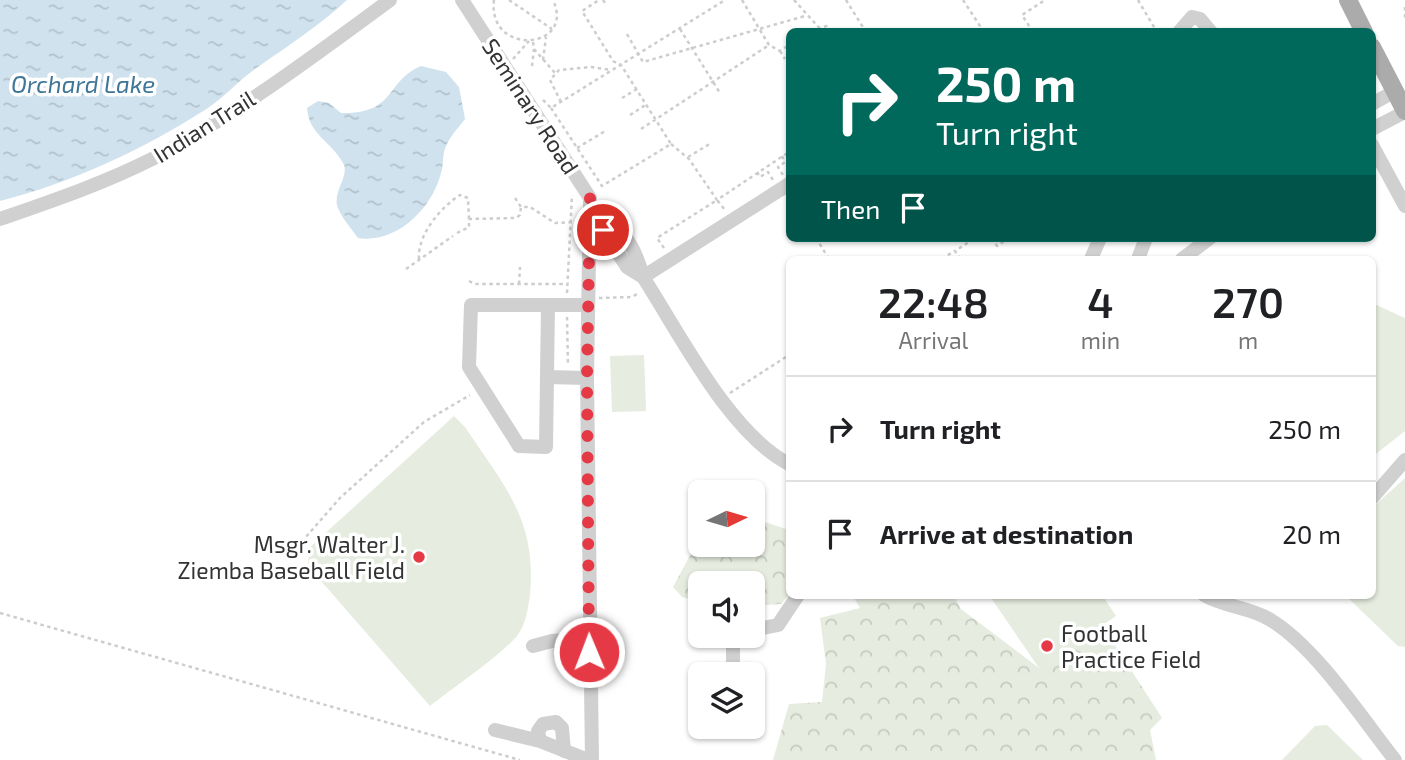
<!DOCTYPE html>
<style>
:root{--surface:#fff;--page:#f2f2f2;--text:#202124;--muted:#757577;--line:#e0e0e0}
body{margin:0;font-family:"Exo 2",sans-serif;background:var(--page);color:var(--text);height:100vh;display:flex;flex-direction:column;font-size:26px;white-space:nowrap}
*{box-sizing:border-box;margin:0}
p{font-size:23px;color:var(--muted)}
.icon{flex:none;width:38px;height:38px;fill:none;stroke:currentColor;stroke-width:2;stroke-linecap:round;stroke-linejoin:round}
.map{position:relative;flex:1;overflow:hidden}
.drawer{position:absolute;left:786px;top:256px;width:590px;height:343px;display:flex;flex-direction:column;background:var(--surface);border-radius:10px;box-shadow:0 2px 5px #0004}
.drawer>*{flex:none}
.banner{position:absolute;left:786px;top:28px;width:590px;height:214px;border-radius:10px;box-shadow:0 2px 5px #0004;background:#00695c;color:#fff;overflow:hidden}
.needle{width:46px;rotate:85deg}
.buttons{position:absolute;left:688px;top:480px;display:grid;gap:14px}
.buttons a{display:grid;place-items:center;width:77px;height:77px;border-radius:10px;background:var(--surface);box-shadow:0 2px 5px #0004;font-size:35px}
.pin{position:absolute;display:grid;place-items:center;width:60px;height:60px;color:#fff;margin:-30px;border:4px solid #fff;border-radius:50%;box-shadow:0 2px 7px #0007}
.me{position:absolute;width:77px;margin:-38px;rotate:359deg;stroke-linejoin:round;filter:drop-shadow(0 0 5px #0008)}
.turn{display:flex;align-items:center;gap:24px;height:147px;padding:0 35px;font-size:32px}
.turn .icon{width:91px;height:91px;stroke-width:2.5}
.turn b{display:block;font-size:49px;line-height:60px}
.then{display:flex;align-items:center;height:66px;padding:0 35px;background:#0003;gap:14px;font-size:26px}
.eta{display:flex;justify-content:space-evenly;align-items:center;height:119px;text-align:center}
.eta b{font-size:42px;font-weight:600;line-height:49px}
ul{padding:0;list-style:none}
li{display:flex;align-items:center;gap:21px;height:105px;padding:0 35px;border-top:2px solid var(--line)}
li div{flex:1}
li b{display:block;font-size:26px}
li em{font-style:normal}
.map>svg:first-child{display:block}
.forest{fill:url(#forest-crowns)}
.park{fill:#e6ecdf}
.water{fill:url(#water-ripples)}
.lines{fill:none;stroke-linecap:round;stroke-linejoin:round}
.path{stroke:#cdcdcd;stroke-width:2.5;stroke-dasharray:3.5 3.5;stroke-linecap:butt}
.minor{stroke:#d0d0d0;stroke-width:14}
.major{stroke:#ababab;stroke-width:18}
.route{stroke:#e63946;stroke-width:12;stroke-dasharray:0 21.6}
.poi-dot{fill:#e63946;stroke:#fff;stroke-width:2.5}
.labels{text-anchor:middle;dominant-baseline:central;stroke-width:7;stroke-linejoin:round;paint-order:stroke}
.street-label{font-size:23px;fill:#333;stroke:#fff}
.poi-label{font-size:23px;fill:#333;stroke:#fff;text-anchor:end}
.water-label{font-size:24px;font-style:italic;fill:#3f7597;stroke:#fff}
</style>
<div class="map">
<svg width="1405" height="760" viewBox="0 0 1405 760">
<defs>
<pattern id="forest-crowns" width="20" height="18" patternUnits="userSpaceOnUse" patternTransform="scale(1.75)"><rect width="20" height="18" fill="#e6ecdf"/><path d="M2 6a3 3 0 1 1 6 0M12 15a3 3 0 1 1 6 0" fill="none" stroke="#c6cbc0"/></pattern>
<pattern id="water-ripples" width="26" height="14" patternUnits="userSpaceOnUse" patternTransform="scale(1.75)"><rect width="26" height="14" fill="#cfe2ee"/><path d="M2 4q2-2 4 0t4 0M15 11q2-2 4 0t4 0" fill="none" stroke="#b2c2cd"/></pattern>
</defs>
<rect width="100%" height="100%" fill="#fff"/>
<path class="forest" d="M753,518l36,12v65l-8,9 -28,2 -1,-23h-52v19l-18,-5 -9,-10 20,-37 7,-6h52z
M852,595h101l8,14 78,59 63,-43 60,93 -12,12 6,30h-383l16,-56 33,-2 4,-38 -6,-46 40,-10z"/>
<path class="park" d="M1372,303l33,15v113l-33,26z
M644,355l2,56 -34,1 -2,-56z
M454,416l11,11c39,59 72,92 65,168 -2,13 -4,30 -13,41 -18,21 -63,51 -87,70l-122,-140 1,-18z
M1405,478v169l-7,-1 -53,-51h27v-87z
M989,595h113l14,21 -77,52z
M1327,725l36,35h-81l33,-34z"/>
<path class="water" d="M0,0h347c-28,26 -58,45 -89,67 -18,12 -32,29 -50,41 -64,41 -134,74 -208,93z
M421,66l25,6 13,15 6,32c-6,8 -15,17 -19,27 -4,8 -2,18 -5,27 -9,36 -45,71 -83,65 -7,-10 -18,-22 -21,-33 -3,-15 13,-30 6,-42 -12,-22 -34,-28 -36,-55l11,-7 11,2 12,10c56,1 43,-31 80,-47z"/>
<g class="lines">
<path class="path" d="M494,0c-7,57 82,50 59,0
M509,0l43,29
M603,0l2,3
M742,0l27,45 11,6 9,-6
M794,0l29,32
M846,0l20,32
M963,0l21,32
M1138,0l19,32
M1405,7v11
M680,29l40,64
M811,32l18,-7
M1033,32l-11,-17 23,-15
M1159,32l9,-3
M627,34l16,28 162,-46
M533,42l1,7 21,24
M780,51l5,8
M513,59l16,-18
M543,60l3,-23
M532,66l2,-17
M622,98l15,-9
M543,100l8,8 174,-108
M561,102l-11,-22 9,-10 32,-3 20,3
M551,108l51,78 69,-42 -50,-79 -8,-4 -31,-50 17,-11
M630,115l17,-11
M641,129l128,-84
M671,144l18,15 28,41 72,-48
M577,148l30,-18
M782,156l3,6 -7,5 5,8
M688,157l20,-12 -1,-3
M757,172l3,5 8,-5 5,8
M515,198l6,9h9l25,16 21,-1
M457,233l12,-6v-8l47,-1 4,-3 1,-8
M816,238l13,21
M992,238l5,8 12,-8
M664,248l-7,-10 60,-38 8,10
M419,259c-2,-24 22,-52 41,-64l8,3 1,21
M942,259l12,-8
M960,259l-5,-8 20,-13
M406,269l47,-33
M469,281l6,3h93
M519,284l1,-17
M567,293l5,-98
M599,298l33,-1 5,-3
M567,317l1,49
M730,393l59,-38
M297,574l-4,-13 5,-15 42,-48 84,-76 46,-27
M0,613l520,147"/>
<path class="minor" d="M462,0l128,198 -3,180 5,382
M1179,32l13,-15 8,2 11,13
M1372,104l23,-13
M1372,129l33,-17
M1372,145l33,61
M599,211l4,19 24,37 16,10
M602,215c22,12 35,38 41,62 37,57 86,156 146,187
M0,219c52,-18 105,-36 154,-61 83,-44 161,-103 236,-158
M1091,259l9,-21
M1138,259l8,-21
M1182,259l28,-21
M643,277l146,-93
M471,305h77l-2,142 -27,-1 -50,-79z
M548,305h40
M547,377l40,1
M1372,498l33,-38
M1204,595c20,12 46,12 65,24 46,27 92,98 126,141
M752,630l26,-5 20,-30
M733,635v39
M533,646l19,-5 37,-3
M495,730l45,11
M564,751l-2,-23 -6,-6 -13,2 -5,7 2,10 48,19"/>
<path class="major" d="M1348,0l16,32
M1372,47l33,64"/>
</g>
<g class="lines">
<path class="route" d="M589,652l-2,-274 3,-180 12,17 1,15"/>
</g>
<g class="poi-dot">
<circle cx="419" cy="557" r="7"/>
<circle cx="1047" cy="646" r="7"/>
</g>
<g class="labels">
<g class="street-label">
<text transform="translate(531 106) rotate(57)">Seminary Road</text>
<text transform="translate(204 126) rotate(-32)">Indian Trail</text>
</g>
<g class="poi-label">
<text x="405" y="544">Msgr. Walter J.<tspan x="405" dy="26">Ziemba Baseball Field</tspan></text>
<text x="1061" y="633" text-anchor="start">Football<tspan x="1061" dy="26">Practice Field</tspan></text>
</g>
<g class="water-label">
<text x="83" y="83">Orchard Lake</text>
</g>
</g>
</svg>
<div class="buttons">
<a><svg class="needle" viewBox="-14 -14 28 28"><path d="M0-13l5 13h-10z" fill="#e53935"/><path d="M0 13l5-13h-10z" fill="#757577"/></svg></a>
<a><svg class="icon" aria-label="sound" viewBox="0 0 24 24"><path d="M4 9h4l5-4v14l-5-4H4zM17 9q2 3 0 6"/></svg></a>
<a><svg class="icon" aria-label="layers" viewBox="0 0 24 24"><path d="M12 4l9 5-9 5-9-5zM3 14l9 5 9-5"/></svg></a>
</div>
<div class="pin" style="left:603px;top:230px;background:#d93025"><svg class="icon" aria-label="arrive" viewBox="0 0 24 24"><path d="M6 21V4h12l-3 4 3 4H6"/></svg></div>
<svg class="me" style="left:589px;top:652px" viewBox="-20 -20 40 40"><circle r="17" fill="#e63946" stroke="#fff" stroke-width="3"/><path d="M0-11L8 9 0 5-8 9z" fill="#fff"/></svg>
<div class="banner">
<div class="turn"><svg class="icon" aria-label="right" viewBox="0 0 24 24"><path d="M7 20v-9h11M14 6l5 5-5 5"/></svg><div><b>250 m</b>Turn right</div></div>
<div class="then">Then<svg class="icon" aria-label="arrive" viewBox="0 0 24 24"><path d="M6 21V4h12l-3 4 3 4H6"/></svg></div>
</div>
<section class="drawer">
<div class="eta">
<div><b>22:48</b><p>Arrival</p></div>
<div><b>4</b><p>min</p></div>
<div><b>270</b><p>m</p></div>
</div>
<ul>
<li><svg class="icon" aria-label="right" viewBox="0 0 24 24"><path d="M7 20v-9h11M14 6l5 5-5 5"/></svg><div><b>Turn right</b></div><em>250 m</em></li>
<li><svg class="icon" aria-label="arrive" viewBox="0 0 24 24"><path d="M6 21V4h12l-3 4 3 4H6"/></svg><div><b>Arrive at destination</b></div><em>20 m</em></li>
</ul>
</section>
</div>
